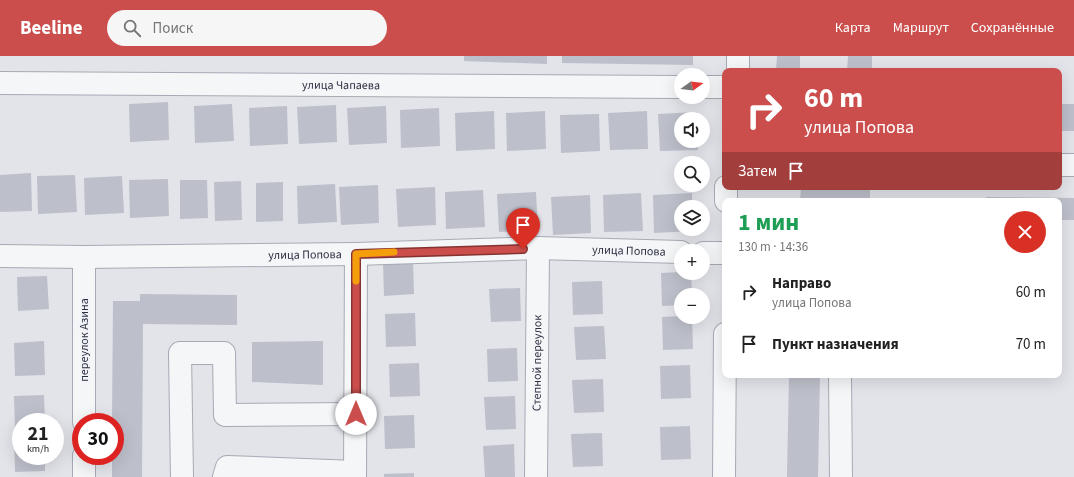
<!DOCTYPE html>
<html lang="ru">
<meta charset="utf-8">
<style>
:root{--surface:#fff;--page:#f6f6f6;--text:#222;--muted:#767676;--accent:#cb4e4c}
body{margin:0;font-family:"Source Sans 3",sans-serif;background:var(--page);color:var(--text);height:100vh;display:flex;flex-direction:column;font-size:15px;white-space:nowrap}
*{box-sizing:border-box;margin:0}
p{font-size:13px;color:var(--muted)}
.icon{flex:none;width:22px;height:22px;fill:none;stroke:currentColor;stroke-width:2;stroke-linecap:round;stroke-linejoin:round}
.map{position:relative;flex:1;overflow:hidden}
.drawer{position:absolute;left:722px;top:142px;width:340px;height:180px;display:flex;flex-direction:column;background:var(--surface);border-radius:8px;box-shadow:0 4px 16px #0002}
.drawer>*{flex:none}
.banner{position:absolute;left:722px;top:12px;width:340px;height:122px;border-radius:8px;box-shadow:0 4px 16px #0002;background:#cb4e4c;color:#fff;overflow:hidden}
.needle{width:26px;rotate:75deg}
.fabs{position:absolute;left:674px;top:12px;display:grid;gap:8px}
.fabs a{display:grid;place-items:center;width:36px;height:36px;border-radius:50%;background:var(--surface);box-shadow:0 4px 16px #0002;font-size:20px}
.speed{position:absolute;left:12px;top:357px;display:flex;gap:8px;font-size:20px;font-weight:700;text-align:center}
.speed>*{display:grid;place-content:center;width:52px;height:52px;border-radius:50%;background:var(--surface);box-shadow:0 4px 16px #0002;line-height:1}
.speed small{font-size:10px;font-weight:400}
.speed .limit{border:6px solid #d22;background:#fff;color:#111}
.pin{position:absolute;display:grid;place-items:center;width:34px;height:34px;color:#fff;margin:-41px -17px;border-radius:50% 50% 50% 0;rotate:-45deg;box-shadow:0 0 4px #0007}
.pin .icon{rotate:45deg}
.me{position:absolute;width:44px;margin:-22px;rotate:0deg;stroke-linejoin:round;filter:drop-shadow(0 0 3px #0008)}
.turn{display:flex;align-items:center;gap:14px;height:84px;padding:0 16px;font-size:18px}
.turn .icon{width:52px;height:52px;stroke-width:2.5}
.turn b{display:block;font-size:28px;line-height:34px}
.then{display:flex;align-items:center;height:38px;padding:0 16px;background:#0003;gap:8px;font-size:15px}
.round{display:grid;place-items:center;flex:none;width:42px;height:42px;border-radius:21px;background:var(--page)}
.head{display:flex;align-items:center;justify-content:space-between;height:68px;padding:0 16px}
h1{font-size:24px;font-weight:700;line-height:30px;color:#1e9e55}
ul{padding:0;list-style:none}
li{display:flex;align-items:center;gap:12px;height:52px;padding:0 16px}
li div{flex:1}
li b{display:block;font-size:15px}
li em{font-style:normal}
header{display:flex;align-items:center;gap:24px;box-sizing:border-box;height:56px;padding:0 20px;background:var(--accent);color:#fff}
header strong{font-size:19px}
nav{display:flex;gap:22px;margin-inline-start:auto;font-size:14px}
.search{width:280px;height:36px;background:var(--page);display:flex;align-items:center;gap:10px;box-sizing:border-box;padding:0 14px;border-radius:22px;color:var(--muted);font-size:15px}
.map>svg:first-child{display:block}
.building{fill:#bdbfca}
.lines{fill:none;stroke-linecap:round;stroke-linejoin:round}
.minor-casing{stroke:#a7aab4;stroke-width:24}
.minor{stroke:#f5f6f8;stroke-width:22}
.route-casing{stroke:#843331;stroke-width:10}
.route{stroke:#cb4e4c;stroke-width:7}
.slow{stroke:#f59e0b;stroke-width:7}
.labels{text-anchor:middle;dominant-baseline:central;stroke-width:3.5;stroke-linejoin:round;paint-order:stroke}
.street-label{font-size:12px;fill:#2b2f42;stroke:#f2f3f8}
</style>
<header>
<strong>Beeline</strong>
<div class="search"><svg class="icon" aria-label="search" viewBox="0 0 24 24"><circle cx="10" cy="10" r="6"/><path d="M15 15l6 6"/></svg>Поиск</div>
<nav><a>Карта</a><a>Маршрут</a><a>Сохранённые</a></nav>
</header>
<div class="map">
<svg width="1074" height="421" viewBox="0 0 1074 421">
<rect width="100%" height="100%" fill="#e2e4ea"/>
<path class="building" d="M464,0h83v8l-83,-3z
M562,0h131v9l-131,-2z
M777,0h23v15h-24z
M848,0h24v15h-25z
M168,46l1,38 -39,2 -1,-38z
M232,48l2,37 -39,2 -1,-37z
M1059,48h15v27h-15z
M336,49l1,37 -38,2 -2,-37z
M287,50l1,38 -38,2 -1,-38z
M386,50l1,37 -38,2 -2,-37z
M439,52l1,38 -39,2 -1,-38z
M494,55l1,38 -39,2 -1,-38z
M545,55l1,38 -39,2 -1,-38z
M647,55l1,38 -38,1 -2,-37z
M697,56v7h-16v22h17v9l-38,1 -2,-37z
M599,58l1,37 -39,2 -1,-38z
M31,117l1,38 -32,1v-37z
M75,119l2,37 -39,2 -1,-38z
M122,120l2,37 -39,2 -1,-37z
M168,123l1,37 -39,2 -1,-38z
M180,124h27l1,38 -28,1z
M241,125l1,39 -27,1 -1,-39z
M283,126v39l-27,1v-39z
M335,128l2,38 -39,2 -1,-38z
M378,129l1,38 -38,2 -2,-38z
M435,131l1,38 -38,2 -2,-38z
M801,131h69v14h-70z
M483,134l2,37 -39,2 -1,-37z
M536,136l2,38 -39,2 -2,-38z
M641,137l2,38 -39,1 -1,-37z
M692,137v14h-11v22h12v2l-39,2 -1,-38z
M590,139l1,38 -38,2 -2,-38z
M986,141l88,1v22h-15v-19h-73z
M413,205l1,33 -30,2 -1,-33z
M681,216l10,1 1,22h-11v10l-19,1 -1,-33z
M47,220l2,33 -31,2 -1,-34z
M602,225l1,33 -30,1 -1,-33z
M520,232l1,33 -30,1 -2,-33z
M140,238l97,1v30l-94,-1 -1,153h-30v-21h3v-34h-3l1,-121h27z
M415,257l1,33 -30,1 -1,-33z
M681,260v1h11l1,32 -30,1 -1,-33z
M604,270l2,33 -30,1 -2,-33z
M44,285l1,34 -30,1 -1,-33z
M323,285v44l-71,-3v-40z
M517,292l1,33 -30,1 -1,-33z
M419,307l1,33 -30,1 -1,-33z
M690,309l1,33 -30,1 -1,-33z
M789,319h31l-2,102h-31z
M603,323l1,33 -30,1 -2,-33z
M44,339l1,27h-24v7h-6l-1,-33z
M515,340l1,33 -30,1 -2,-33z
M414,359l1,33 -30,1 -1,-33z
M690,370l1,33 -30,1 -1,-33z
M602,377l1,33 -30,1 -2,-33z
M21,382v18h24v15l-30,1 -1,-33z
M514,388l1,33h-30l-2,-31z
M414,417v4h-30v-3z"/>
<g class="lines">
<g class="minor-casing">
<g id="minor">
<path d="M738,15v-15"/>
<path id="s1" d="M0,27l681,4"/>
<path d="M703,31h22"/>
<path d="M1059,109h15"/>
<path d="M726,145v-14"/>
<path d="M703,197h22"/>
<path id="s2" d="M0,200l84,1 272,-3 182,-6 143,4"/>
<path d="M84,201v165"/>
<path d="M840,319l1,102"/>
<path d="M84,400v21"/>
<path d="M182,421l-2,-124h44l1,62 131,-1"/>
<path d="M224,421l3,-10 128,5"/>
<path d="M355,421l1,-223"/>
<path id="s3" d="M536,421l2,-229"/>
<path d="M724,421l1,-143"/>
</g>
</g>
<use href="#minor" class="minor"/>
</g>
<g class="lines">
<g class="route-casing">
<path id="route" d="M356,358v-160l167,-5"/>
</g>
<use href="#route" class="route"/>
<path class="slow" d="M356,225v-27l38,-2"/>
</g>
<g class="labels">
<g class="street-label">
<text stroke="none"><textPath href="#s1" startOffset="341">улица Чапаева</textPath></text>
<text stroke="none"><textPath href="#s2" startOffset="629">улица Попова</textPath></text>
<text stroke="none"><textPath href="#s2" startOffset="305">улица Попова</textPath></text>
<text transform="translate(84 284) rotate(-90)">переулок Азина</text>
<text stroke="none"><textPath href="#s3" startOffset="114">Степной переулок</textPath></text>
</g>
</g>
</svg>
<div class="fabs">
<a><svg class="needle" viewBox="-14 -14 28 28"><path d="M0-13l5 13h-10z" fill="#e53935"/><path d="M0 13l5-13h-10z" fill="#767676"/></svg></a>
<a><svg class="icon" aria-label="sound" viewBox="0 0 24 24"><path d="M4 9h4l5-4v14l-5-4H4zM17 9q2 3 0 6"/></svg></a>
<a><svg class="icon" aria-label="search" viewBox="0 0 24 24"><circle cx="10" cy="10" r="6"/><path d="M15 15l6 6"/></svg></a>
<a><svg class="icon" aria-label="layers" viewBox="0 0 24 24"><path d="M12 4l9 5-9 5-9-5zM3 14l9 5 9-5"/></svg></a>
<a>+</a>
<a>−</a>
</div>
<div class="speed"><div>21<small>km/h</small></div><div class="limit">30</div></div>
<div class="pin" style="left:523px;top:193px;background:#d93025"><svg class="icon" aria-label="arrive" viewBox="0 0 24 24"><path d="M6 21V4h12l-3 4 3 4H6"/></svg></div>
<svg class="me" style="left:356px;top:358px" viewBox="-20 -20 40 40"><circle r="19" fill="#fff"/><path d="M0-13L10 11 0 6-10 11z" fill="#cb4e4c"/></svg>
<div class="banner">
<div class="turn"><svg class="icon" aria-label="right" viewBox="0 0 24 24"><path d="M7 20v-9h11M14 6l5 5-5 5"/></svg><div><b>60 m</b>улица Попова</div></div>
<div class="then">Затем<svg class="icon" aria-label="arrive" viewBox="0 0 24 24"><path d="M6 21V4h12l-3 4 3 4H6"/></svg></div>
</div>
<section class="drawer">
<div class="head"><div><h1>1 мин</h1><p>130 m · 14:36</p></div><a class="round" style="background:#d93025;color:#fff"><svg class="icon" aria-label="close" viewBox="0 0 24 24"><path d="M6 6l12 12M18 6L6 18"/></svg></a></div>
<ul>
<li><svg class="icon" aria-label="right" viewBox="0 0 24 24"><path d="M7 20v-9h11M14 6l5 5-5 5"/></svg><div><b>Направо</b><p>улица Попова</p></div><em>60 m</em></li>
<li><svg class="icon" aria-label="arrive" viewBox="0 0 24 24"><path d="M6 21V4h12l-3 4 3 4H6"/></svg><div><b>Пункт назначения</b></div><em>70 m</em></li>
</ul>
</section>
</div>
